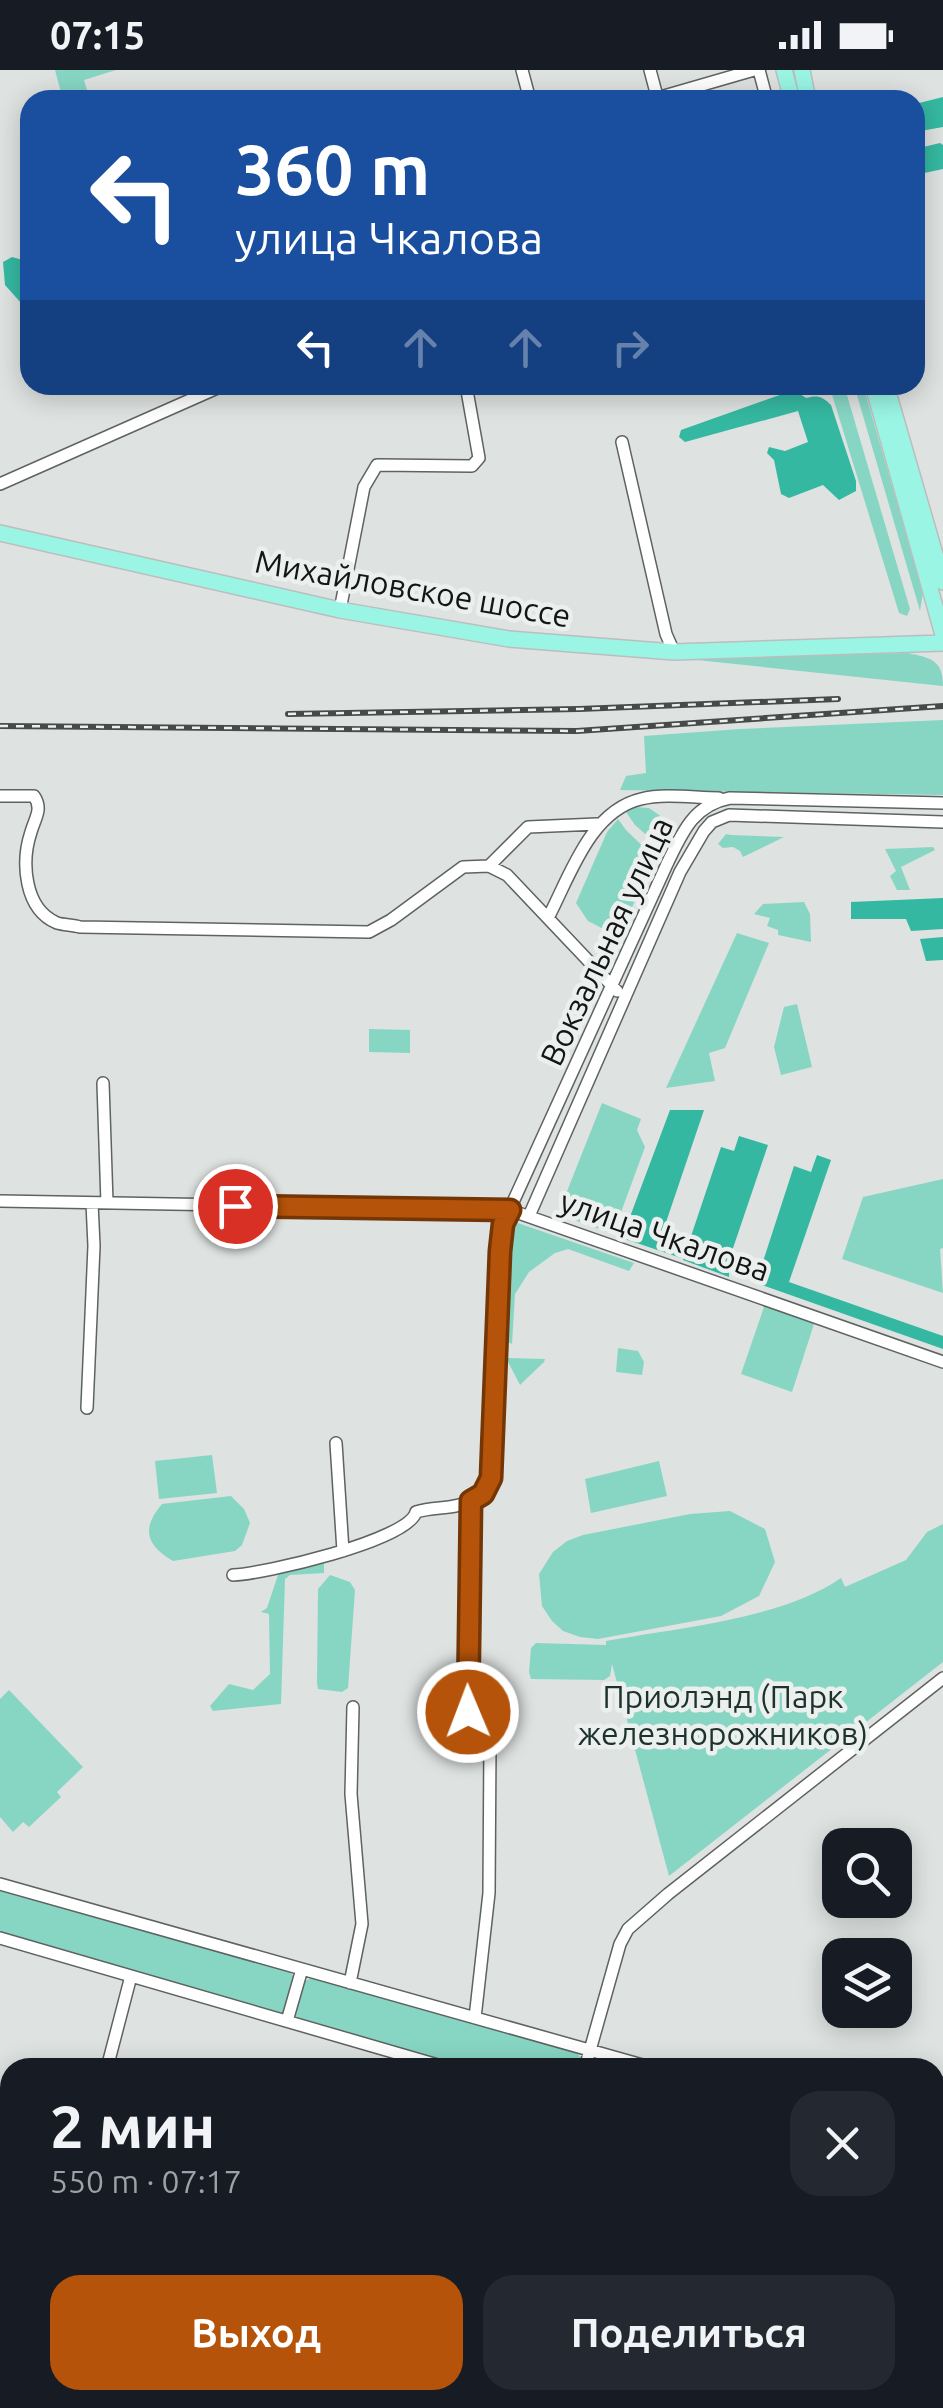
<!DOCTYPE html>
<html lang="ru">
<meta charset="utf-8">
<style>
:root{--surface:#171b24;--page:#242831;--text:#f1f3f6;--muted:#9ea1a6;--accent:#b45309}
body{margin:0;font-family:Ubuntu,sans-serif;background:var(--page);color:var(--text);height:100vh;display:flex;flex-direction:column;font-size:38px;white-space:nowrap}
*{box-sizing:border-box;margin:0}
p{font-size:32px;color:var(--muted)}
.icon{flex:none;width:55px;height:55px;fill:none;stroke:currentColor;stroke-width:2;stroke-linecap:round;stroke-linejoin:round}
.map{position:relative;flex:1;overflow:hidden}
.side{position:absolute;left:0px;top:1988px;width:945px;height:352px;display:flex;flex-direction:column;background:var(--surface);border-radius:30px 30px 0 0;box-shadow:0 5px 25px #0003}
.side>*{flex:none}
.hud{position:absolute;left:20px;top:20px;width:905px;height:305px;border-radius:30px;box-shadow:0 5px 25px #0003;background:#1a4fa0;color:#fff;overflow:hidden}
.fabs{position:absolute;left:822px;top:1758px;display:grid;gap:20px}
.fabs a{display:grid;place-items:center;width:90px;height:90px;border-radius:20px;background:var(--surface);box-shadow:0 5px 25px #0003;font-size:50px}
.pin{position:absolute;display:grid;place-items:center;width:85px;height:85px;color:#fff;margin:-42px;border:5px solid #fff;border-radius:50%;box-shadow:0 2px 10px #0007}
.me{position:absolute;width:110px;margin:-55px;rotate:359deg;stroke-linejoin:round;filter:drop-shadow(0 0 8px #0008)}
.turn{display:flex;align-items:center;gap:35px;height:210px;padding:0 50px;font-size:45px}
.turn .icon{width:130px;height:130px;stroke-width:2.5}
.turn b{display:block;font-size:70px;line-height:85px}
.lanes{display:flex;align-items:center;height:95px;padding:0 50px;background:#0003;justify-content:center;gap:50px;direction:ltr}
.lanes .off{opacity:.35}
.round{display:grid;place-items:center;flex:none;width:105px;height:105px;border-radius:30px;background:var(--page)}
.overview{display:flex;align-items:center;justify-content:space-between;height:170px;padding:0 50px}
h1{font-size:60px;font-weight:700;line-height:75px}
.button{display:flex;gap:20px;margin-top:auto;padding:20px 50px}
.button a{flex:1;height:115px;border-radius:30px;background:var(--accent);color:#fff;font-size:40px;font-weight:700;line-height:115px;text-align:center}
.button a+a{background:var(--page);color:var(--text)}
.status{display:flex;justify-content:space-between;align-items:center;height:70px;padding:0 50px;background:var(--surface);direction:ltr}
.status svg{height:28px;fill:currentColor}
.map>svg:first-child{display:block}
.green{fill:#87d6c4}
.forest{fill:#35b8a1}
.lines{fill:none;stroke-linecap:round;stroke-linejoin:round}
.minor-casing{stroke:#5e6261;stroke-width:14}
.major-casing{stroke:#bdbdbd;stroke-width:18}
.minor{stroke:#fff;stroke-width:11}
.major{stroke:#9af5e4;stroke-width:15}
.rail-casing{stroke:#484a4a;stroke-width:6}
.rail{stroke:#ebefee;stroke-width:2.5;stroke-dasharray:8;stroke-linecap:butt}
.route-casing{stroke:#753606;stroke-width:25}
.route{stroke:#b45309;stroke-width:18}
.labels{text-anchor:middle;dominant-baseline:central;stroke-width:9;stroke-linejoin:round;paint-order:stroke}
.street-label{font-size:32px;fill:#141515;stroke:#ebefee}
.park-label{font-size:32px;fill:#1d322d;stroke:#ebefee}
</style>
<div class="status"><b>07:15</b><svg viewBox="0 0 49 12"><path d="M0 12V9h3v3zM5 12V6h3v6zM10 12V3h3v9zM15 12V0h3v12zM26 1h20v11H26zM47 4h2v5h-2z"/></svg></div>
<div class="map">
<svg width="943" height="2338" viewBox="0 0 943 2338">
<rect width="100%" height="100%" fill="#dee2e1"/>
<path class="green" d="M55,0h61l-32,10 6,20h-27z
M844,315l66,224 -3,7 -8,-3 -69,-225z
M854,315h9l60,208 -3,18z
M908,583c23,5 35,7 35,33l-275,-29z
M943,650v75l-323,-5 6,-14 20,-3 -2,-37 96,-7z
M635,737l14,1 20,14 -9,25 -25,-22 -9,-13z
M618,749l8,11 28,27 -35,80 -31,-16 -12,-18 31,-71z
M726,764l5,1 53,2 -41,20 -3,-6 -7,-4 -10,1 -5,-4z
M933,777l2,3 -34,17 9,23h-13l-7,-14 6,-5 -11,-22z
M804,832l6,12 1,28 -33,-7v-5l-11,-4 3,-8 -16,-4 9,-10z
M737,863l32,10 -44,105 -16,5 6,28 -49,7z
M797,934l15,63 -31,8 -7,-28 10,-40z
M369,959l41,1v23l-41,-1z
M602,1033l39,16 -4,11 8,17 -32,87 -55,-20z
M943,1109v69l-3,1 3,44 -101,-34 21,-62z
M509,1150l125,43 -5,8 -61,-22 -13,4 -26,19 -14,22 -3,50 -12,-6z
M765,1234l50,17 -23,71 -51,-18z
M618,1278l20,3 6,11 -2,13 -26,-3z
M506,1288l39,1 -1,3 -24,23z
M212,1385l5,38 -58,6 -4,-38z
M659,1391l8,35 -76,17 -6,-34z
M231,1426l13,13 6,14 -8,22 -7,6 -62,10c-27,-16 -32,-32 -11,-57z
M730,1441l35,18 10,33 -16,34 -38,20 -123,23 -18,-2 -17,-6 -11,-10 -10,-15 -3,-32 14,-22 14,-11 16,-6 107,-21z
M943,1454v138l-274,214 -57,-212 -2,12 -6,4 -73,-1 -2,-7 2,-24 5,-5 70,2v-4c71,-13 176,-22 235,-63l4,9 61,-27 21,-28z
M324,1488v15l-34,2 -5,4 -4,125 -68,7 -3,-5 19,-22 24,6 17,-16 -1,-60 -8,-2 6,-4 13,-39z
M330,1505l20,7 5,8 -7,98 -6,4 -24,-3 -1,-6 1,-94z
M9,1620l74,77 -26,25 4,5 -32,30 -6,-5 -10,10 -13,-15v-118z
M0,1819l289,82 7,8 -12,35 -5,2 -279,-82z
M313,1907l261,73 8,9 -2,9 -118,-1 -166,-46 -4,-3 9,-35z
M935,2081l8,3v52l-8,-3z"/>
<path class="forest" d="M943,27v30l-28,5v-28z
M940,73l3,2v24l-28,6v-26z
M12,187l18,5v51l-25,-28 -2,-23z
M794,320l12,8c11,-3 16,-2 25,7l25,76v10l-17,9 -16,-15 -34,13 -8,-4 -7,-34 -7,-7 2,-6 16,4 23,-9 -10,-31 -113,31 -6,-5 2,-7z
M943,828v31l-32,2 -5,-12h-55v-17z
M943,867v23l-17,1 -6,-22z
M670,1040h34l-44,130 24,9 -3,9 -59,-20z
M739,1066l29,9 -39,115v17l-46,-17 38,-113 13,4z
M817,1085l14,5 -42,122 154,54v13l-187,-66 38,-117 17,6z"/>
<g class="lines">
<g class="minor-casing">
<path id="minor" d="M522,0l8,30
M650,0l8,30
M759,0l8,30
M657,28l97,-28
M622,372l44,192 8,18
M0,414l224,-99
M340,540l24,-123 13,-22 95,1 7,-8 -13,-73
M0,726h34c9,13 1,22 -3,36 -10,30 -7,77 26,91 7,2 16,2 23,4l289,5 22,-12 72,-53 26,-1
M597,754l-69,3 -39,39 18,9 110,116
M548,848c22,-42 42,-107 93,-119 24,-6 54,-1 78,-1
M103,1013l4,120
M0,1131l510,9 433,152
M529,1146l151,-344 24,-41 8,-9 17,-7 214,7
M87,1338l7,-162 -2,-43
M336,1373l7,108
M233,1505c29,-1 175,-34 183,-63 19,-6 36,-2 55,-11
M0,1814l653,184
M0,1868l448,130
M350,1913l12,-59 -11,-130 2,-87
M475,1948l14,-125 1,-151 -2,-13 -20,-17 3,-211 12,-8 8,-15 12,-254 164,-360c15,-31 26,-59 63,-66l213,5
M287,1951l15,-52
M107,1998l24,-92
M585,1998l35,-124 8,-15 40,-35 275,-216
M935,2076l8,3
M935,2138l8,3
M935,2323l8,1
M188,2338v-8"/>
</g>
<g class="major-casing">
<path id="major" d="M784,0l8,30
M802,0l6,30
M873,315l70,250
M886,315l57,197
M0,463l340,77 169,29 165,13 269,-9"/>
</g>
<use href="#minor" class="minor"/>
<use href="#major" class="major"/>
<g class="rail-casing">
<path id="rail" d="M288,644l291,-5 259,-10
M0,656l577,5 366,-25"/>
</g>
<use href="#rail" class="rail"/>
</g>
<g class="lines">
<g class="route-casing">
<path id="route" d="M235,1136l275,4 -7,14 -3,27 -9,227 -8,16 -12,7 -3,211"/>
</g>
<use href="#route" class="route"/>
</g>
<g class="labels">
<g class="street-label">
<text transform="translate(413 518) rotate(10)">Михайловское шоссе</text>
<text transform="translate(606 871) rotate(-65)">Вокзальная улица</text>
<text transform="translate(665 1165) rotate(19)">улица Чкалова</text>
</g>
<g class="park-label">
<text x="723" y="1626">Приолэнд (Парк<tspan x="723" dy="37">железнорожников)</tspan></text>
</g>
</g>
</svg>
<div class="fabs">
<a><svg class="icon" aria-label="search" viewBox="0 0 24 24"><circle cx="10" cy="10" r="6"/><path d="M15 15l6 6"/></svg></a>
<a><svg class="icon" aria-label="layers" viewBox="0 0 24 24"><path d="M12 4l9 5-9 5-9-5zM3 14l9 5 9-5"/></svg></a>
</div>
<div class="pin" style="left:235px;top:1136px;background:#d93025"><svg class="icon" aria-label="arrive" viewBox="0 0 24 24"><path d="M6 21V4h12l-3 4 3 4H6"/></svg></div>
<svg class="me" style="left:468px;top:1642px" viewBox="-20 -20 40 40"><circle r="17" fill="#b45309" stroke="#fff" stroke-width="3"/><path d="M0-11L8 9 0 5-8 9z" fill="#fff"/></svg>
<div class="hud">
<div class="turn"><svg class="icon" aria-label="left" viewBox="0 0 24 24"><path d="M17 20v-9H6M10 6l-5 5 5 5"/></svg><div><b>360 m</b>улица Чкалова</div></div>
<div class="lanes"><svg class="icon" aria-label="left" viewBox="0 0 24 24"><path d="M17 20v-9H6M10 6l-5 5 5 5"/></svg><svg class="icon off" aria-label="ahead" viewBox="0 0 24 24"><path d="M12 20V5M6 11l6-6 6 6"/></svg><svg class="icon off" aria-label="ahead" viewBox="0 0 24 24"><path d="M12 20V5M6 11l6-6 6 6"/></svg><svg class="icon off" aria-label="right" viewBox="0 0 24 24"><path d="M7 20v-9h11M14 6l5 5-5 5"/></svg></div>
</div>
<section class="side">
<div class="overview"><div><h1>2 мин</h1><p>550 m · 07:17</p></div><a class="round"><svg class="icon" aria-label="close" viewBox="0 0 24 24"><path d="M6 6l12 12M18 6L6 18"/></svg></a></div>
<div class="button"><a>Выход</a><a>Поделиться</a></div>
</section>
</div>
